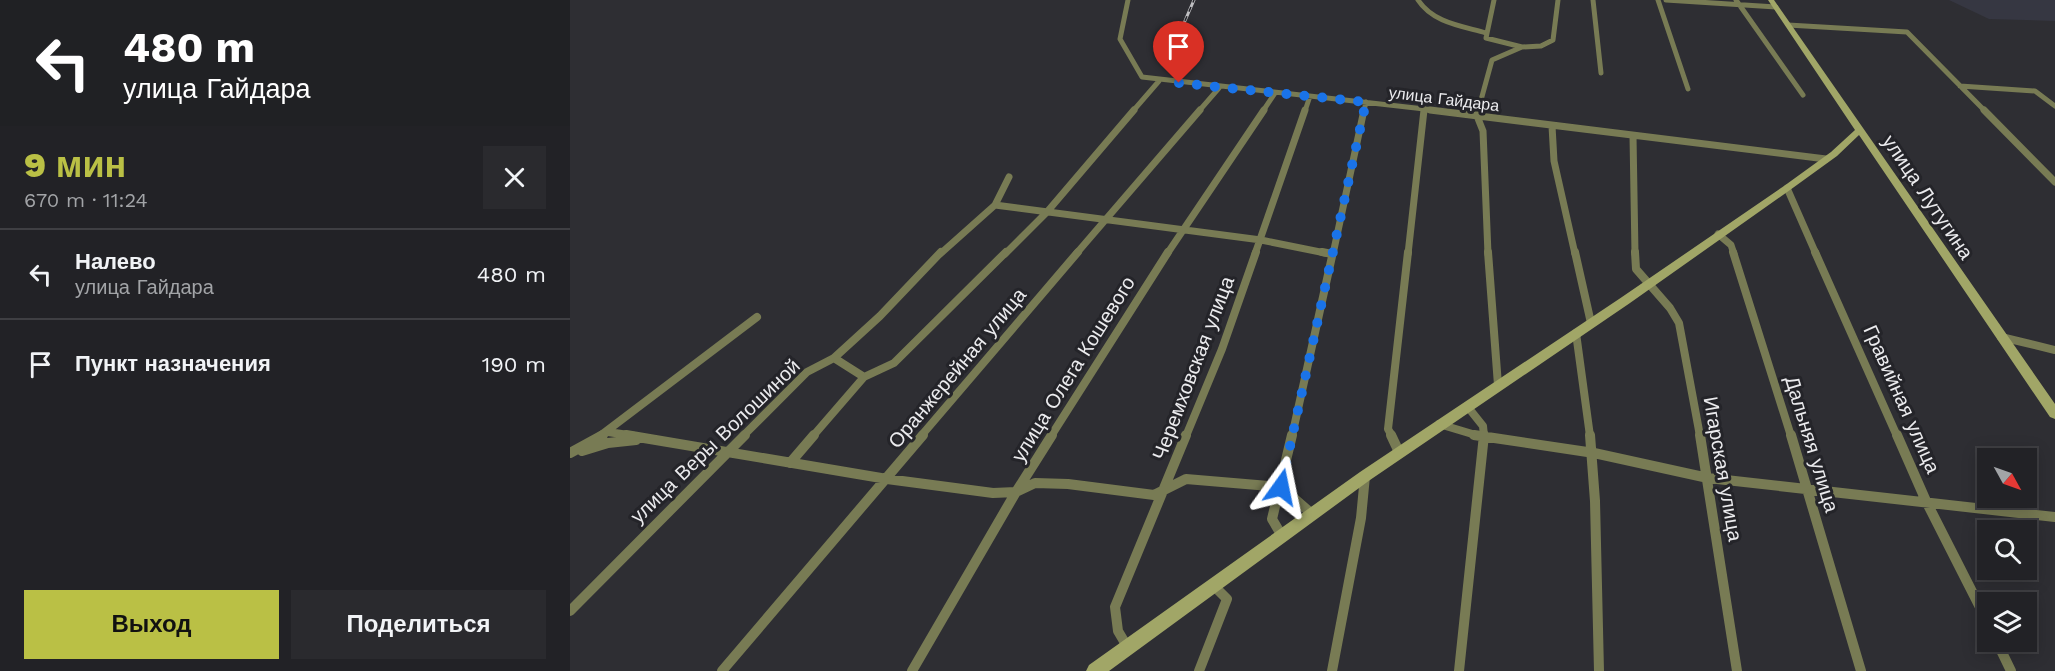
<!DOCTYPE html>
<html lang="ru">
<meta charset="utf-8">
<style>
:root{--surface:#222226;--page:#2a2a2e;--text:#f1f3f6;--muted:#a2a4a7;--line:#3f3f43;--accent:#bac045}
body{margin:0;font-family:"Work Sans",sans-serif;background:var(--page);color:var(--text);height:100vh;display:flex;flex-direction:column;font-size:22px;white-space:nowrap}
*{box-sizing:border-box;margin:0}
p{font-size:20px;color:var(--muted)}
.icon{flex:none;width:33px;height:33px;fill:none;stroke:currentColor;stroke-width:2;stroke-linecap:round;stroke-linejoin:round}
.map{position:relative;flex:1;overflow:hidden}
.panel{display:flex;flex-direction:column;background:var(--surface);width:570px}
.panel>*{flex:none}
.banner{background:#202124;color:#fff;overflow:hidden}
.needle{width:39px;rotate:130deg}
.tools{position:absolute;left:1407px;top:448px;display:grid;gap:12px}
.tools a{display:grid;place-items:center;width:60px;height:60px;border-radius:0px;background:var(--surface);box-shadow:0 3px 15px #0003,0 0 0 2px var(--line);font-size:30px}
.pin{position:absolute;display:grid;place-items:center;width:51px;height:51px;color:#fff;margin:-62px -26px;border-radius:50% 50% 50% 0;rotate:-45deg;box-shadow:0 0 6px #0007}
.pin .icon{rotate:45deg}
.me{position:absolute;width:66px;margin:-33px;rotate:12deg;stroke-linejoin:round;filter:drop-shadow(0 0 4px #0008)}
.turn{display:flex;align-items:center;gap:21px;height:126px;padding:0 24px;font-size:27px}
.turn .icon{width:78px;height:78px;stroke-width:2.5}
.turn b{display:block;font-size:42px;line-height:51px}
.round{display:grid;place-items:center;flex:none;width:63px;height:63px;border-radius:0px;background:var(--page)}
.overview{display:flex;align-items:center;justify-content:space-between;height:102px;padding:0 24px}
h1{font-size:36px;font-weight:800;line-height:45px;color:var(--accent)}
.cta{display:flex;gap:12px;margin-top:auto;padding:12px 24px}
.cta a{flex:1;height:69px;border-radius:0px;background:var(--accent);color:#111;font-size:24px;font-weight:800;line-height:69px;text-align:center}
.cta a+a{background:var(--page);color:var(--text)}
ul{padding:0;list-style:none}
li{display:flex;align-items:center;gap:18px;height:90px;padding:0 24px;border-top:2px solid var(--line)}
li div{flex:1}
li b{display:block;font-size:22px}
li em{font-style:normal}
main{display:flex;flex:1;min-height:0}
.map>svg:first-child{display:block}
.built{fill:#363742}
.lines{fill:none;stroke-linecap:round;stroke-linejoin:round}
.minor-far3{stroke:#787b54;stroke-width:5}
.minor-far2{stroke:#787b54;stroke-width:7}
.minor-far1{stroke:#787b54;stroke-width:8}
.minor{stroke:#787b54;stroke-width:10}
.secondary{fill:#a1a667;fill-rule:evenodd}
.rail-casing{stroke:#bfbfc2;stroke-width:3}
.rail{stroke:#242429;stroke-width:1.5;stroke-dasharray:5;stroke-linecap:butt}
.route{stroke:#1a73e8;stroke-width:10;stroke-dasharray:0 18}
.labels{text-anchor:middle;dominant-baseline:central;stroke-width:6;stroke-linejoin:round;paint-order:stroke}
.far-street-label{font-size:16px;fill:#ebebee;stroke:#242429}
.street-label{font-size:20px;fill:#ebebee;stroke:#242429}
</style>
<main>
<section class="panel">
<div class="banner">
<div class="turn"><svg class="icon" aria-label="left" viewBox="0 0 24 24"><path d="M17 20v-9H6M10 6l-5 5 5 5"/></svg><div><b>480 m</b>улица Гайдара</div></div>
</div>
<div class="overview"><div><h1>9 мин</h1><p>670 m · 11:24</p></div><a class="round"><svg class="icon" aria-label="close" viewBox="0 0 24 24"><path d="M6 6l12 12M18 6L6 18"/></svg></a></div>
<ul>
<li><svg class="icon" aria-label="left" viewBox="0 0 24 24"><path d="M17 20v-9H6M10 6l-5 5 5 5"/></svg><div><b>Налево</b><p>улица Гайдара</p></div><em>480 m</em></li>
<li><svg class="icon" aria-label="arrive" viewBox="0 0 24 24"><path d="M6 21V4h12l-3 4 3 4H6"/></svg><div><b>Пункт назначения</b></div><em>190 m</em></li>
</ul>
<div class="cta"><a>Выход</a><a>Поделиться</a></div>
</section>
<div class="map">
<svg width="1485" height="671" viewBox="0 0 1485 671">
<rect width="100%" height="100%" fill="#2e2e33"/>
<path class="built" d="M1379,0h106v21l-66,-2z"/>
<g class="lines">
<path class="minor-far3" d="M558,0l-8,39 22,38 300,34
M848,0c15,23 44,26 68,33
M924,0l-8,38 36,9
M1023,0l8,73
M1088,0l30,89
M1096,0l110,7
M1166,0l67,95
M1218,25l119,7 78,79
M1390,86l75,5 20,15
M563,111l26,-30
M629,111l20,-23
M693,111l12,-18
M735,111l5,-15
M794,111l2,-9
M854,111v-2
M908,111l14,-51 30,-13 19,-1 12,-6 5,-40"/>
<path class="minor-far2" d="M860,110l396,49
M909,110l-2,6 6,15 5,123
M1414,110l71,72
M982,126l2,35 21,93
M1063,136l2,118
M439,177l-14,28 266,35 69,14
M1217,188l29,66
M1148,234l13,11 3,9
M370,254l55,-49
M435,254l42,-42 87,-102
M506,254l124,-144
M597,254l97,-144
M685,254l50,-144
M763,254l31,-144
M838,254l16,-144"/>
<path class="minor-far1" d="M752,252l10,2
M918,252l10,133
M1005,252l16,71
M1065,252l1,17 34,39 9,15 21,113
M1163,252l58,184
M1245,252l82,184
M1006,333l14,103
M1431,337l54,13
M294,377l30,-14 112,-111
M897,406l16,20 1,10
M869,424l40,12
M38,432l27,4
M30,436l157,-119
M173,436l64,-64 27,-14 46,-42 61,-64
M243,436l51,-59 -30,-19
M351,436l157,-184
M481,436l117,-184
M616,436l36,-87 34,-97
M722,436l41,-184
M822,436l-4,-7 20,-177"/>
<path class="minor" d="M56,435l261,44 106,14 23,-1 19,-9 33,1 86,11 32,-16 95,8 31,27
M821,435l8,17
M904,435l120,18 114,25 347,39
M1020,435l5,66 4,170
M1130,435l37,236
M1221,435l70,236
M1327,435l29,66 62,122
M12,451l26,-8 28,-3
M0,453l33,-18
M220,463l24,-28
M712,536l-10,-17 20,-84
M0,611l175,-176
M1427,642l14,29
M558,648l-10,-17 -3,-24 71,-172
M152,671l201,-236
M342,671l104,-179 36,-57
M629,671l28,-72 -14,-14
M762,671l29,-153 4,-42
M889,671l25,-236"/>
<path class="secondary" d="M1198,0h6l281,404v15l-5,-2 -191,-282 -22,21 -47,34 -160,113 -260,177 -261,191h-23l3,-6 271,-193 262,-175 162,-111 47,-34 24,-22z"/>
<g class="rail-casing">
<path id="rail" d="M611,30l13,-30"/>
</g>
<use href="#rail" class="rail"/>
</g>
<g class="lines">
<path class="route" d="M609,83l187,19 -85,385"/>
</g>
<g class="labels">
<g class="far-street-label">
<text transform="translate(874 99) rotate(7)">улица Гайдара</text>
</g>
<g class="street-label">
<text transform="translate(1358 197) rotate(56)">улица Лутугина</text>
<text transform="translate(387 368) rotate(-50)">Оранжерейная улица</text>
<text transform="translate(623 368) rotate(-69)">Черемховская улица</text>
<text transform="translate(503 369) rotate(-58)">улица Олега Кошевого</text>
<text transform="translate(1332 399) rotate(66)">Гравийная улица</text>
<text transform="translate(145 441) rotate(-44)">улица Веры Волошиной</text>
<text transform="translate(1242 444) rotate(73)">Дальняя улица</text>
<text transform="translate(1153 469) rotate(80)">Игарская улица</text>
</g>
</g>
</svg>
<div class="tools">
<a><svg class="needle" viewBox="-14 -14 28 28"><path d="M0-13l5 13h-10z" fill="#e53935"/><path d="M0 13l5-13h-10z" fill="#a2a4a7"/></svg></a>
<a><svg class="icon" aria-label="search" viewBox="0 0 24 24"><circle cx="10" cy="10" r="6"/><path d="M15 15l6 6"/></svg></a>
<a><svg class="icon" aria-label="layers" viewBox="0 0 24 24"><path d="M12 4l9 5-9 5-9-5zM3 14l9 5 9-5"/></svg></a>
</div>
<div class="pin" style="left:609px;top:83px;background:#d93025"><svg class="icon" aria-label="arrive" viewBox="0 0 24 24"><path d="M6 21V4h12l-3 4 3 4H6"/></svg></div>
<svg class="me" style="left:711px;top:487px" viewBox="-20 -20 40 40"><path d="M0-17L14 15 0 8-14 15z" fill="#1a73e8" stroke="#fff" stroke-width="4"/></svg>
</div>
</main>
